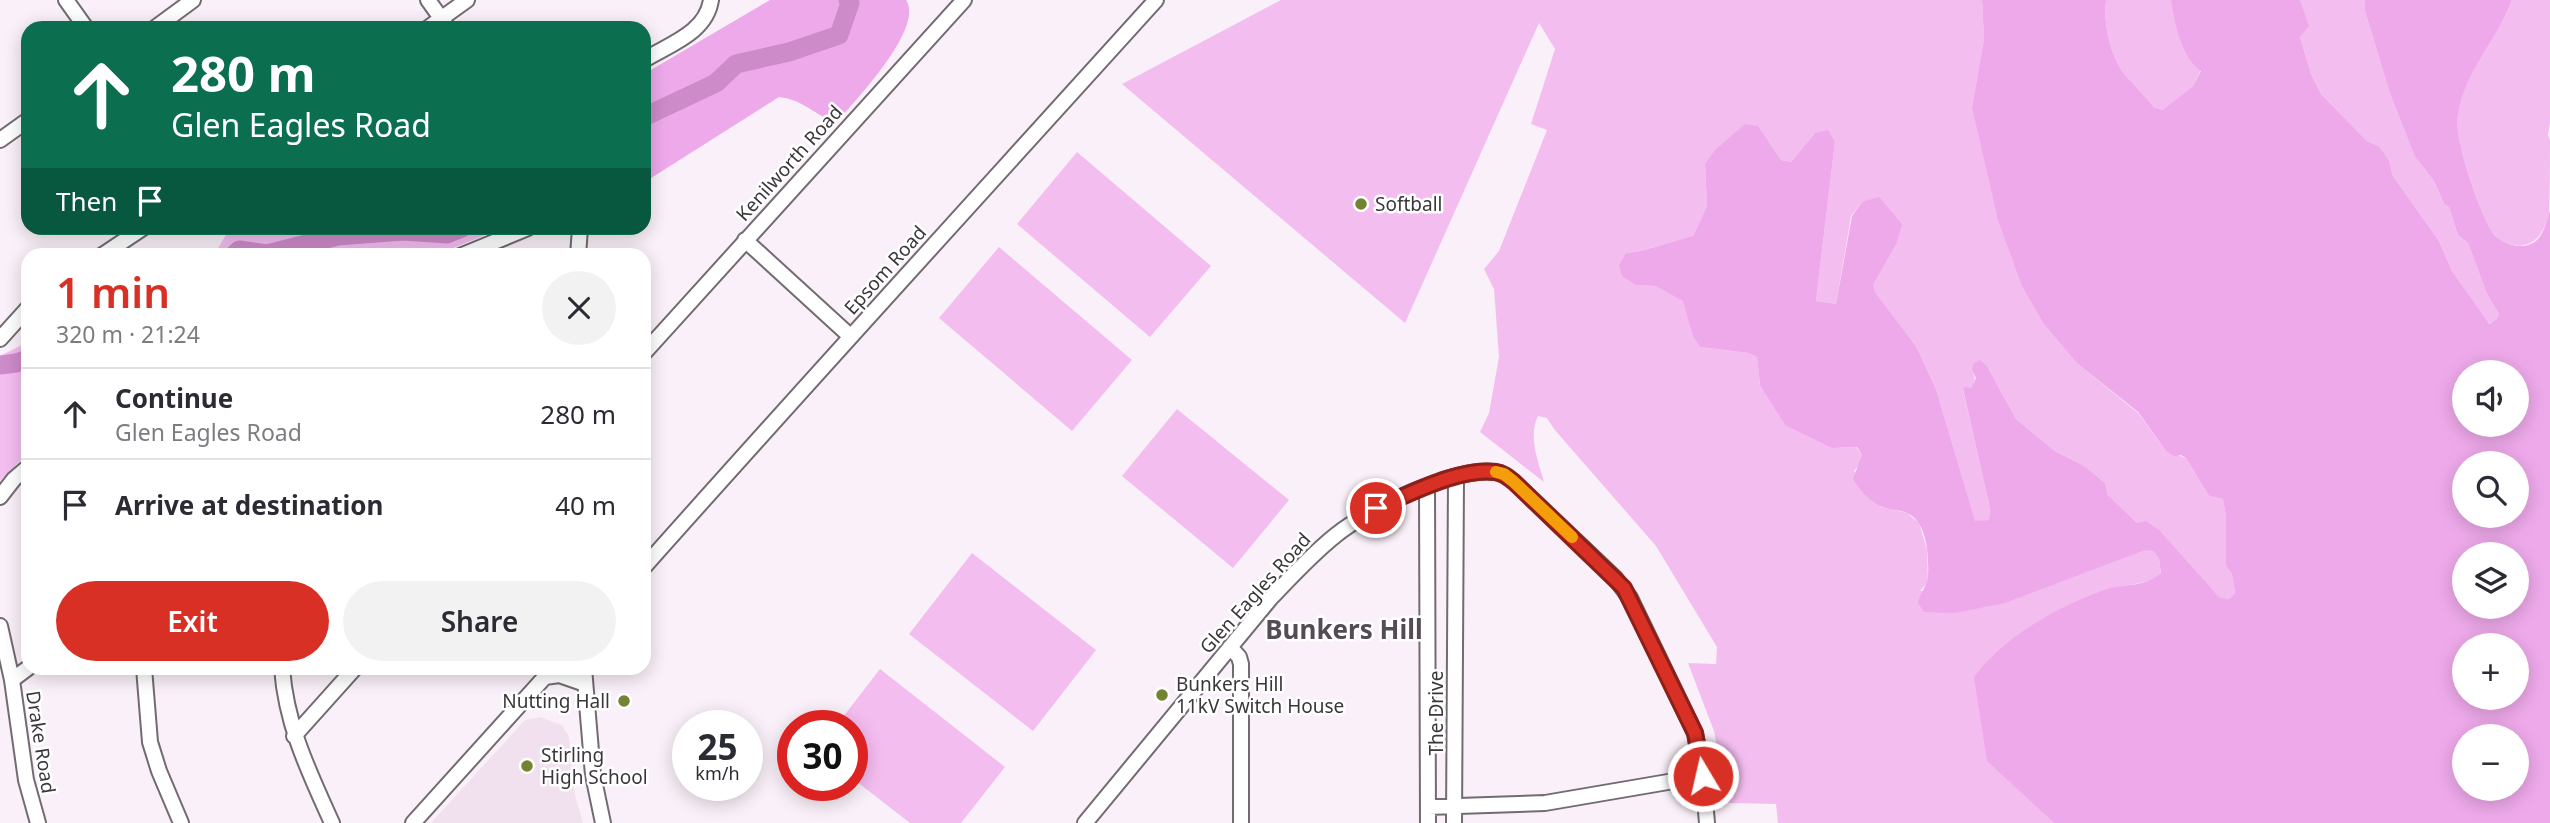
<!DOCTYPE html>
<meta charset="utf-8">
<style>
:root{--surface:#fff;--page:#f2f2f3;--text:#2b2b33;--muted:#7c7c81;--line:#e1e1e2;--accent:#d93025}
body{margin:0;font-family:"Noto Sans",sans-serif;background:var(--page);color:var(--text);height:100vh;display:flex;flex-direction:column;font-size:26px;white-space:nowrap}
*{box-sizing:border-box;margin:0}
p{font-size:23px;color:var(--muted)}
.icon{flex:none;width:38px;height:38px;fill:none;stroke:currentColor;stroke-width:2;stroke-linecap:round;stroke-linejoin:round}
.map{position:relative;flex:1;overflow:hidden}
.drawer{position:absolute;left:21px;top:248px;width:630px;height:427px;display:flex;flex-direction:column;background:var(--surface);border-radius:21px;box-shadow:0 4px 18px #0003}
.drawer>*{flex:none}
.hud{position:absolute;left:21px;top:21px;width:630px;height:214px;border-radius:21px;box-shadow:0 4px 18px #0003;background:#0b6e4f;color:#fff;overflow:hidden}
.controls{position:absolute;left:2452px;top:360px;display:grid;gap:14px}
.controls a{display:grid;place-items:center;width:77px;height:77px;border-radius:50%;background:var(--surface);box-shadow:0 4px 18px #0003;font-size:35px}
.speed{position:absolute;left:672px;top:710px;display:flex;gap:14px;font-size:35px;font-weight:700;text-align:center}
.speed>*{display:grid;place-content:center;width:91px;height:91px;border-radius:50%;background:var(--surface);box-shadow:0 4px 18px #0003;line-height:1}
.speed small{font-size:18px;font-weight:400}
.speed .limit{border:10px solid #d22;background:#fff;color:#111}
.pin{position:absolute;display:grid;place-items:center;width:60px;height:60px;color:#fff;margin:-30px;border:4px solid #fff;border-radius:50%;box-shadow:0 2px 7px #0007}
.me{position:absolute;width:77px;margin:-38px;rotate:351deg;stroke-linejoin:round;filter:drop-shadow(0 0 5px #0008)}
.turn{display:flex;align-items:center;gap:24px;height:147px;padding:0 35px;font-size:32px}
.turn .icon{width:91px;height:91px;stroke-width:2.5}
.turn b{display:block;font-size:49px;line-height:60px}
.then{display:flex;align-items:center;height:66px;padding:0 35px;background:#0003;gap:14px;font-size:26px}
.round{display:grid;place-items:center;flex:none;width:74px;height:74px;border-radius:37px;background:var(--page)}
.summary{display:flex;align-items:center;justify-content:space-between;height:119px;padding:0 35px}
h1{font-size:42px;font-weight:600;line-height:52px;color:var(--accent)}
.primary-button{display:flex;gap:14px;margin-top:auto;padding:14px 35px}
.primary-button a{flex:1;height:80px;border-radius:42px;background:var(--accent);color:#fff;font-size:28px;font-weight:600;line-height:80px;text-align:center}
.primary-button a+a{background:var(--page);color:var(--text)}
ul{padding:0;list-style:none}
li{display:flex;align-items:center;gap:21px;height:91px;padding:0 35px;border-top:2px solid var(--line)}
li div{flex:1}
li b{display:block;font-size:26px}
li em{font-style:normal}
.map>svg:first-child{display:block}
.built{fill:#f1e1ef}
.green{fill:#f4bdf0}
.forest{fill:#eea9ea;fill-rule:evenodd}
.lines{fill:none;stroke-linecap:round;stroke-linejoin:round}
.river{stroke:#ce8bca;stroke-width:19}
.minor-casing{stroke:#736b72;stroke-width:18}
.minor{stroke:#fff;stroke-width:14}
.route-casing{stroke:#8d1f18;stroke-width:18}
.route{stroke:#d93025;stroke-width:12}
.slow{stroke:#f59e0b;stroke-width:12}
.poi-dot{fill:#748332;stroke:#fff;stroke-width:2.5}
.labels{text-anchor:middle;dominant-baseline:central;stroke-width:5;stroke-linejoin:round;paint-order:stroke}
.street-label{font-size:19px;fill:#3a373a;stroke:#fff}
.poi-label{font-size:19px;fill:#3a373a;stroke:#fff;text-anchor:start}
.district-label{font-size:26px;font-weight:bold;fill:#544c54;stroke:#fff}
</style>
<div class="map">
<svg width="2550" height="823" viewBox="0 0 2550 823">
<rect width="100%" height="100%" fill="#faf0f9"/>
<path class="built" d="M540,717l22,8 7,12 6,58 8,28h-152l94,-103z"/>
<path class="green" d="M1281,0h701l2,39 -12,68 106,257 60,49 28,38 20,7 23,38 14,3 3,18v49l6,8 3,19 -6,6 -10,-2 -21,-22 -61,-52 -29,-28 -3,-12 -19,-16 -31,-16 -39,-32 -29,-53 -15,4c4,8 3,11 -1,18l-8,2 27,119 -1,11 -14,2 -39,-133 -20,-43 -40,-51 -3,-10 23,-40 -34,-43 -11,14 -15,88 -20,-3 19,-159 -20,-9 -24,29 -10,-2 -23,-33 -53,37 2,42 -14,30c-22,5 -44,15 -67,17l10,32 19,1 29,15 9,36 7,10 48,6 9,4 3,28 72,63 24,-1 6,8 -2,9 -6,7 27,36 26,6 12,10 8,27 1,32 -8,9 155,-16 70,-26 8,2 6,8 2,15 -7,6 -48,10 -118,171 66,62h-276l-2,-19 -48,-1 -14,-72 -26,-68 28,1 1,-17 -61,-101 -102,-117 -7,-11 -9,-2c-10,20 0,45 6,66l-64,-50 9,-19 10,-56 -5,-68 -10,-20 15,-18 48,-121 -16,-6 24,-75 -16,-26 -134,300 -283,-239z
M2106,0h65l30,70 -8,16 -29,24 -10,-1c-9,-13 -19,-23 -29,-34 -15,-19 -22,-52 -19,-75z
M2300,0h65v11l25,83 25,63 19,24 10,23 5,3 9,28 10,8 19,51 12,20 -1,5 -10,5 -36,-53 -13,-30 -46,-65 -4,-16 -10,-14 -12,-5 -46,-47 -10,-20 -11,-37 8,-11z
M2512,0h38v123l-2,12 2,5c0,21 0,54 -1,74 -4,14 -10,28 -25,31 -11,3 -26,-5 -33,-14 -9,-12 -34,-90 -35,-106 -2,-47 41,-84 56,-125z
M1077,152l134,114 -61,71 -133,-113z
M230,228h272l-66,27h-222z
M999,247l133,113 -60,71 -133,-113z
M28,342v111l-28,28v-125z
M1177,409l112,91 -56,68 -111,-92z
M972,553l124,97 -63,81 -124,-97z
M880,669l125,98 -44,56h-51l-58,-45v-52h-16z"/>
<path class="forest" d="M770,0h136c19,28 -52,102 -70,123 -23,-9 -32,-23 -57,-26l-131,83h-4v-106z
M1982,0h124c-3,23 4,56 19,75 10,11 20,21 29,33l9,2 30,-24 8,-15c-20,-14 -26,-47 -30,-71h129l9,26 -9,11 11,37 10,20 46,47 12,5 10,14 4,16 46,65 13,30 37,53 8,-5 2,-5 -12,-20 -19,-51 -10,-8 -9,-28 -5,-3 -10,-23 -19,-24 -25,-63 -25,-83v-11h147c-16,42 -51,75 -55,121 -2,18 23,91 33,108 8,14 33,24 47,11 7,-7 10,-20 13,-29v612h-496l-67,-62 -13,-84c31,-41 83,-70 130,-87 18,-6 43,-3 57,-17l-2,-14 -6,-8 -8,-1 -140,53 -50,10 -31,-1 -6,-9c2,-10 9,-18 10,-25 1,-20 0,-56 -21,-65 -7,-3 -15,-3 -22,-5 -13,-4 -26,-18 -32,-29l9,-24 -5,-8 -25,1 -47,-23 -25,-40 -3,-28 -9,-4 -48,-6 -7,-10 -10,-36 -28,-15 -19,-1 -14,-9 -3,-11 7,-12c23,-2 45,-12 67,-17l14,-30 -2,-42 10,-14 30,-26 13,2 23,34 10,2 24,-29 13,-3 7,12 -19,159 20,3 16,-88 10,-14 17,-5 23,27 -6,21 -23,40 3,9 40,52 20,43 39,132 14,-1 1,-11 -27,-120 2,-2 6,1 5,-10 -4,-8 1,-6 7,-4 7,6 29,53 39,32 31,16 19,16 3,12 29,28 9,-2 13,9 60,67 10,2 6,-6 -3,-19 -6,-8v-49l-3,-18 -14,-3 -23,-38 -5,-3 -7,1 -8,-5 -28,-39 -60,-48 -34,-40 -22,-38 -24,-66 -26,-113 12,-68zM2464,373h52v52h-52zM2464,464h52v52h-52zM2464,555h52v52h-52zM2464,646h52v52h-52zM2464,737h52v52h-52z"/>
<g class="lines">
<path class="river" d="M644,117l72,-34 20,-19 53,-12 50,-17 11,-32 -2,-3
M233,256l6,-6 28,4 71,-18 65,-5 44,3 15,-6
M0,365l16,-2 12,-4"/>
<g class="minor-casing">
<path id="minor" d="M66,0l20,28
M428,0l20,28
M155,28l38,-28
M428,28l39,-28
M644,60c26,-16 62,-27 67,-60
M0,140l28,-20
M745,240l105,96
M101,256l42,-28
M460,256l68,-28
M578,256l2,-28
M0,339l28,-31
M644,353l320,-353
M1427,486l1,337
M0,497l14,-18 14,-12
M644,567c169,-190 341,-378 512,-567
M0,626l12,54 14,100 12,43
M1230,647l9,10 2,7v159
M144,668l6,74 9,29 22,52
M282,668c4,57 27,104 50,155
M584,668l9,107 10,48
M545,677l14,-2 26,9
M12,680l16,-12
M294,736l61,-68
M1428,807l117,-4 158,-27
M413,823l140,-155
M1085,823l185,-224c21,-22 42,-45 66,-64 31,-25 119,-69 160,-63 7,1 12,5 18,10l101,96 15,20 65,135 8,43 4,47
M1454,823l2,-345"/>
</g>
<use href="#minor" class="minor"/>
</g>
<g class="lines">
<g class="route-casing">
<path id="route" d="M1376,508c32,-13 84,-41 119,-36 8,1 13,5 19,10l110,106 71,145 8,43"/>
</g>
<use href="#route" class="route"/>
<path class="slow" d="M1496,472l8,2 10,8 58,55"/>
</g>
<g class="poi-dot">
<circle cx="1361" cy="204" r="7"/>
<circle cx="1162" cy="695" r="7"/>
<circle cx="624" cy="701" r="7"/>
<circle cx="527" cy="766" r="7"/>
</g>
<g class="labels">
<g class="street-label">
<text transform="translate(789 163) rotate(-48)">Kenilworth Road</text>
<text transform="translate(885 270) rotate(-48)">Epsom Road</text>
<text transform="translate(1255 593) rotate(-48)">Glen Eagles Road</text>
<text transform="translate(1436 713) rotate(-90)">The Drive</text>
<text transform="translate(41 742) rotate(81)">Drake Road</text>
</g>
<g class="poi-label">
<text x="1375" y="204">Softball</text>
<text x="1176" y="684">Bunkers Hill<tspan x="1176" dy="22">11kV Switch House</tspan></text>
<text x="610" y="701" text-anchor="end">Nutting Hall</text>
<text x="541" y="755">Stirling<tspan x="541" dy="22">High School</tspan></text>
</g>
<g class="district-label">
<text x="1344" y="629">Bunkers Hill</text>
</g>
</g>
</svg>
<div class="controls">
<a><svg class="icon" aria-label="sound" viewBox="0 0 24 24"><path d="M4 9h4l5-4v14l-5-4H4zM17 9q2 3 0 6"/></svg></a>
<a><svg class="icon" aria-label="search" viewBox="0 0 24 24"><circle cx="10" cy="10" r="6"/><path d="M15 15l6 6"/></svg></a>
<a><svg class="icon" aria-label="layers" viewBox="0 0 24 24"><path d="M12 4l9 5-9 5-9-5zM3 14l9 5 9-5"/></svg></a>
<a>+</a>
<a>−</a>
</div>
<div class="speed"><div>25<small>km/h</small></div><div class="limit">30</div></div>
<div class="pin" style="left:1376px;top:508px;background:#d93025"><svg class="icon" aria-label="arrive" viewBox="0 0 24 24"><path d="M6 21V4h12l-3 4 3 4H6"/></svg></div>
<svg class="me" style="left:1703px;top:776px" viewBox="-20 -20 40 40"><circle r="17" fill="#d93025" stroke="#fff" stroke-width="3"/><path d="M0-11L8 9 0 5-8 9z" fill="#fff"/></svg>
<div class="hud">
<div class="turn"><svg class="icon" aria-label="ahead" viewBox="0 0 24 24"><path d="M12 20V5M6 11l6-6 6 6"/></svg><div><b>280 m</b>Glen Eagles Road</div></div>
<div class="then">Then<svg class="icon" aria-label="arrive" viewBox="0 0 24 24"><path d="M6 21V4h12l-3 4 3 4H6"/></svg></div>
</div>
<section class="drawer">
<div class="summary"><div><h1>1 min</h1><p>320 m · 21:24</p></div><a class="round"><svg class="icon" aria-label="close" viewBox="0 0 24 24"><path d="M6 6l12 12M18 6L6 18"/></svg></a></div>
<ul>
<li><svg class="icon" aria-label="ahead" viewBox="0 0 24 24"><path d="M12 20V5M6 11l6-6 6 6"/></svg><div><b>Continue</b><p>Glen Eagles Road</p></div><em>280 m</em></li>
<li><svg class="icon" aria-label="arrive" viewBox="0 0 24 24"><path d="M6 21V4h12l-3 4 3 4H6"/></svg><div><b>Arrive at destination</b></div><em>40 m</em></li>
</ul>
<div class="primary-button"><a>Exit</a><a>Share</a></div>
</section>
</div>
